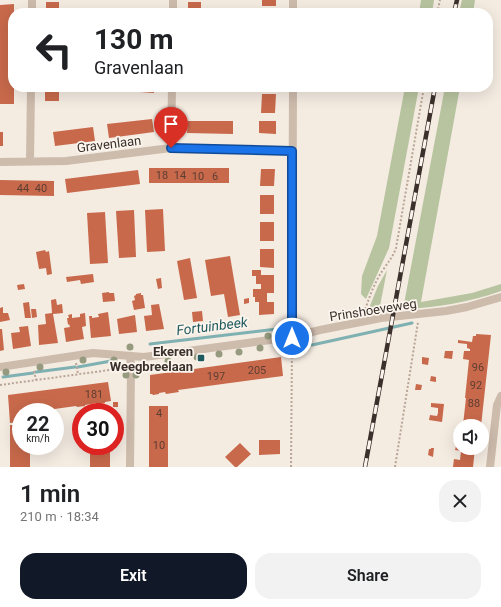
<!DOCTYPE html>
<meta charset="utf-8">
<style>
:root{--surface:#fff;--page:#f2f2f2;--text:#202124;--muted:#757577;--accent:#111827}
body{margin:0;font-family:Roboto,sans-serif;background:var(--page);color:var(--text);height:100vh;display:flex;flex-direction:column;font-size:15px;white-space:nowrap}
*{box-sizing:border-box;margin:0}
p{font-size:13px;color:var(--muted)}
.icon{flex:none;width:22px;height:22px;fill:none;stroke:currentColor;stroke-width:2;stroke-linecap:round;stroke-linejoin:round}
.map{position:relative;height:467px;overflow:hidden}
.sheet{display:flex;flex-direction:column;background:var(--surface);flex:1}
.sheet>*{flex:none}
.banner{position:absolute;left:8px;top:8px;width:485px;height:84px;border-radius:16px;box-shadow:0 4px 16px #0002;background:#fff;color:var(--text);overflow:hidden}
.fabs{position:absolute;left:453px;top:419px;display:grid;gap:8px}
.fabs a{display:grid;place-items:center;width:36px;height:36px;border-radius:50%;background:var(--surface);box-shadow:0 4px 16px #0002;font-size:20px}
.speed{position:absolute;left:12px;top:403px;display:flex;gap:8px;font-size:20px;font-weight:700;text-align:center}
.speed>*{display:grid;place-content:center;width:52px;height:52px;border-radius:50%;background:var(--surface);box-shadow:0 4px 16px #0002;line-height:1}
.speed small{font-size:10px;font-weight:400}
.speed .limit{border:6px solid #d22;background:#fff;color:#111}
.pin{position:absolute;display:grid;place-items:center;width:34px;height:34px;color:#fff;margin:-41px -17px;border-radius:50% 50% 50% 0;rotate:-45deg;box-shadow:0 0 4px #0007}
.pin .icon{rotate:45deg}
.me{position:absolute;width:44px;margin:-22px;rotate:0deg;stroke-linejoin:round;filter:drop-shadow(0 0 3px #0008)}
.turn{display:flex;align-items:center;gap:14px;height:84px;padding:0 20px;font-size:18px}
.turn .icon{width:52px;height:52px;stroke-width:2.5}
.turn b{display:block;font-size:28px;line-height:34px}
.round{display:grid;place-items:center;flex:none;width:42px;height:42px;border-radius:16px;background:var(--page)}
.head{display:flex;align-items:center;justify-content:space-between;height:68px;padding:0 20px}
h1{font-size:24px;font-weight:600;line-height:30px}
.action{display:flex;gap:8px;margin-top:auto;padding:8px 20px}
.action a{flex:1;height:46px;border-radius:16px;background:var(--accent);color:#fff;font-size:16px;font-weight:600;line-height:46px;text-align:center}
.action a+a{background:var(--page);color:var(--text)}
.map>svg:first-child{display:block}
.green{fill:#b8c4a0}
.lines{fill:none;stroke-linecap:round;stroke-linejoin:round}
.stream{stroke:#7fb0b2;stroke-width:3}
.building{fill:#c8694b}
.path{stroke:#b9a596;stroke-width:2;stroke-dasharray:2 2;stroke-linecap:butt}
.minor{stroke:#cdbbac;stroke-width:8}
.rail-casing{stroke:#3b302b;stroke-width:4.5}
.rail{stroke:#fbf5ee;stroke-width:3;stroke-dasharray:9;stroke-linecap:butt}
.tree{fill:#969b7f}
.route-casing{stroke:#114b97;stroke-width:10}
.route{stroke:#1a73e8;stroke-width:7}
.poi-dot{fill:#1f5a5e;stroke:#fbf5ee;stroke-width:1.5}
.labels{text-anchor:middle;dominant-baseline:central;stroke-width:3.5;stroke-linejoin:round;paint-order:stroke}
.number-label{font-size:11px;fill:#5e3e33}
.street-label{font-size:13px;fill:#3b302b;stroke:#fbf5ee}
.poi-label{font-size:13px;font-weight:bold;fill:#3b302b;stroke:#fbf5ee;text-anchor:end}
.water-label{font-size:14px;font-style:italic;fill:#1f5a5e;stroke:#fbf5ee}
</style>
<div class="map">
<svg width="501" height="467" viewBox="0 0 501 467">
<rect width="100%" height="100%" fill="#f4ebe1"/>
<path class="green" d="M421,0h13l-2,13h-13z
M462,0h13l-2,13h-14z
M405,87h14l-30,161 -23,51 -5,-5 1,-18 15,-40 3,-16z
M445,87h15l-39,215 51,-9 29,-9v7c-31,11 -65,17 -98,18z
M387,270l-8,41 -12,2 11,-27z"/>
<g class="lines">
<path class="stream" d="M150,344l127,-15
M312,345l100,-22
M78,367l33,-6
M36,372l39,-5
M3,377l30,-4"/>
</g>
<path class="building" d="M262,0h14v6h-14z
M46,2h13v11h-13z
M188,2h13v11h-13z
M14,4v100h-14v-99z
M45,87h14v14h-14z
M140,87h14v6l-14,-1z
M188,87h13v5h-13z
M262,94h14l-1,19h-14z
M152,119l2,13 -45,6 -2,-14z
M188,121h45v13l-46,-1z
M259,121h17v13l-17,-1z
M93,127l2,14 -40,5 -2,-14z
M0,132h3v14h-3z
M149,168h80v15h-80z
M261,169h14l-1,17h-14z
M138,170l2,14 -73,9 -2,-14z
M0,180l54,1v15l-54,-1z
M260,195h14v19h-14z
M163,209l2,42 -18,1 -2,-42z
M134,210l2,47 -17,1 -3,-47z
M105,212l3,51 -18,1 -3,-51z
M260,222h14v19h-14z
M260,249h14v19l-14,-1z
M45,250l1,2 3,-1 3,23 -5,1 -1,-7 -7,1 -3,-17z
M230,256l10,59 -12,2 -4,-23 -13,2 -6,-36z
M190,258l7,40 -13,2 -7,-39z
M252,270h9v5h13v18h-7v9h7v12l-15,1v-13h-4v-5h-2v-8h8v-5h-5v-8h-4z
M93,274l1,8 -13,2 -1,-4 -13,2 -1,-5z
M161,278l1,10 -4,1 -2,-10z
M24,284l1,5 -7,1 -1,-5z
M109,292v1h5l1,8 -12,1 -1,-9z
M141,293v2h2l2,13 -11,2 -2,-9 3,-1 -1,-4 2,-1v-1z
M249,298v5l-5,1v-5z
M56,299l1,6 5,-1 1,9 -10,1 5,29 -19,2 -1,-20 8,-1 -1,-10 7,-1 -1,-13z
M29,302l2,16h-6l-2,-15z
M159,304l5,25 -18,2 -2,-15 8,-1 -1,-10z
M3,307v6h5l2,7 -10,2v-14z
M31,309h5l1,8 -5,1z
M202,311l1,10 -10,1 -1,-10z
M108,312l3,24 -20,2 -2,-22h3v2l7,-1 -1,-3z
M85,313l1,13 -4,1 2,12 -18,3 -2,-14 6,-1 -1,-3 -1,1 -1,-7h2l-1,-3 4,-1v4l8,-1v-3z
M135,315l2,17 -18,2 -2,-15z
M28,326l3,20 -18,3 -2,-16 9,-1 -1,-5z
M0,329h2l2,21 -4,1z
M476,334l15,1 -10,91h-19v-2l1,1 3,-27h-1l4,-38 -6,-1 1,-8h6v-2l-3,-1v-4l-9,-1v-3l14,2 1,-6h3z
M445,351h8l-1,8 -8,-1z
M281,357l2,19 -105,14 1,2 -13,2 -1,-2 -6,1v1l-6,1 -1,-1h-2v-19z
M422,357l7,1 -1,7 -6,-1z
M431,376l5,1v5l-6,-1z
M108,382l3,19 -6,1v1l-9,2v-2l-11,2v1l-8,1 -1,-1 -43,6h-12v2h-3l2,8 -10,1 -2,-28z
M416,384l6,1 -1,5h-6z
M113,402h5v5h-5z
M431,403l13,1 -2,18 -13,-2 1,-5 7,1 1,-3v-5l-7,-1z
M149,406h19v61h-19z
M10,425h11v21h9v21h-20z
M458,433h2v15h15l-2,19h-20l1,-8 6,1 1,-9 -6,-1 2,-8 -4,-3 1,-2h3z
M259,440h21v14l-21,1z
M240,443l11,11 -14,13h-2l-10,-10z
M90,446h20v21h-20z
M431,448h3l-1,9 -5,-2 1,-6h2z"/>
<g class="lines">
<path class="path" d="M437,13l3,-13
M364,313c5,-15 10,-30 19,-43 5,-8 10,-13 13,-22l28,-161
M76,363l2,11
M34,371l2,9
M0,385l124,-17
M291,467l1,-122
M395,467l23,-145"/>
<path class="minor" d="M32,13v-13
M173,13v-13
M293,13v-13
M171,148l1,-61
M30,161l1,-74
M0,162l66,-1 105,-13 121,3
M292,337l1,-250
M130,356l1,11 -1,100
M0,367l93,-14 51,4 148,-20 28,-7 61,-12 65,-7 21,-4 34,-10
M490,467l7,-62 4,-9"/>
<g class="rail-casing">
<path id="rail" d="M454,13l3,-13
M365,467l70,-380"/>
</g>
<use href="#rail" class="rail"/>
</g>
<g class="tree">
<circle cx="268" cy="336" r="3.5"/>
<circle cx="130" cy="347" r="3.5"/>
<circle cx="260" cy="348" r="3.5"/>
<circle cx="239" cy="352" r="3.5"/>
<circle cx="219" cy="354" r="3.5"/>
<circle cx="197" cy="357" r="3.5"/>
<circle cx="83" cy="360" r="3.5"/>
<circle cx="114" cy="360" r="3.5"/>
<circle cx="168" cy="361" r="3.5"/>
<circle cx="40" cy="367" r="3.5"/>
<circle cx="6" cy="372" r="3.5"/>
<circle cx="126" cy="375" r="3.5"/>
<circle cx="136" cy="375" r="3.5"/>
</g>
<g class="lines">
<g class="route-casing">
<path id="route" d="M171,148l121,3v187"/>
</g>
<use href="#route" class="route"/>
</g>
<rect class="poi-dot" x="197" y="354" width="8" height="8" rx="2"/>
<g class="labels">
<g class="number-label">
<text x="162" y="175">18</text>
<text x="180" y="175">14</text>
<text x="198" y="176">10</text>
<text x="215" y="176">6</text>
<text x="23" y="188">44</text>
<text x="41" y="188">40</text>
<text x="478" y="367">96</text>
<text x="257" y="370">205</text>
<text x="216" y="376">197</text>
<text x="476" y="385">92</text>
<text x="94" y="394">181</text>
<text x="474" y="403">88</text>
<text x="159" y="413">4</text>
<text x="159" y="445">10</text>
</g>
<g class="street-label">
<text transform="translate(109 144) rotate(-7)">Gravenlaan</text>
<text transform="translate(373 310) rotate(-9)">Prinshoeveweg</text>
</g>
<g class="poi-label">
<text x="193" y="351">Ekeren<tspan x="193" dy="15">Weegbreelaan</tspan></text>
</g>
<g class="water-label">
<text transform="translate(212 326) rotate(-7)">Fortuinbeek</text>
</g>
</g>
</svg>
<div class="fabs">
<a><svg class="icon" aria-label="sound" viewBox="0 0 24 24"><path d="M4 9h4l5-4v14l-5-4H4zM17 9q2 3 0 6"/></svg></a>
</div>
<div class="speed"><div>22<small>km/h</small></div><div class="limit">30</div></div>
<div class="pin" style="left:171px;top:148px;background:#d93025"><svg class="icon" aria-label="arrive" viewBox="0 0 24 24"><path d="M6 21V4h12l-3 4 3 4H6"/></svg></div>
<svg class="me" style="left:292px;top:338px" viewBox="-20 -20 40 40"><circle r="17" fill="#1a73e8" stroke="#fff" stroke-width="3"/><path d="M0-11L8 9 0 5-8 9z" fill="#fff"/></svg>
<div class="banner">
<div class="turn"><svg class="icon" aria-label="left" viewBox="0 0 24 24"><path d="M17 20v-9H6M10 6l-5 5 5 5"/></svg><div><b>130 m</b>Gravenlaan</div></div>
</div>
</div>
<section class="sheet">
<div class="head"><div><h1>1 min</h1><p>210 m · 18:34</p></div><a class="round"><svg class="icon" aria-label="close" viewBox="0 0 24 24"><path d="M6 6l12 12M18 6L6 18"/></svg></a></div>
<div class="action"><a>Exit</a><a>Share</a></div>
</section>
